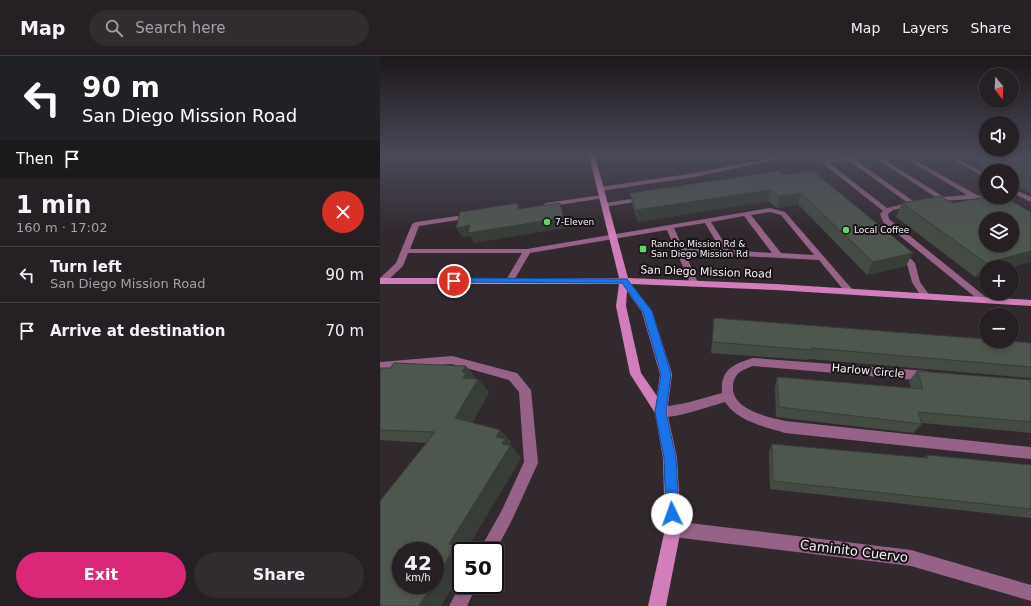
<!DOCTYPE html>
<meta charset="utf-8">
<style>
:root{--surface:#261f23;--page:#322c30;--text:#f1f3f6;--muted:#a4a2a6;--line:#423d41;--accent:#db2777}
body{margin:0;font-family:"DejaVu Sans",sans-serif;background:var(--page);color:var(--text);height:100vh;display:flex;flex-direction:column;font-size:15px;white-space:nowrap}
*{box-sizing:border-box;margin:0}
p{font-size:13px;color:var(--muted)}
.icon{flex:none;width:22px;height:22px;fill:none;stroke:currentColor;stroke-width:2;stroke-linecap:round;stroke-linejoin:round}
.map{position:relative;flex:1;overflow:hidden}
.panel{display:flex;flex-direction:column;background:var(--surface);width:380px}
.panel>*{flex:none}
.guide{background:#202124;color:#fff;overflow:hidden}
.needle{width:26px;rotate:162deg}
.fabs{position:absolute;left:599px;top:12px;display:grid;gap:8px}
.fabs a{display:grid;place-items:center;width:40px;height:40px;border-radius:50%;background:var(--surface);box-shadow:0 2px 6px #0003,0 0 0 1px var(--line);font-size:20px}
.speed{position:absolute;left:12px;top:486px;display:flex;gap:8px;font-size:20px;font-weight:700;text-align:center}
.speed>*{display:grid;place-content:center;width:52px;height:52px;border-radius:50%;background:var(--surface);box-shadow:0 2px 6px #0003,0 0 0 1px var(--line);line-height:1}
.speed small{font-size:10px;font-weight:400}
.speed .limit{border:2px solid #111;border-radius:6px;background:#fff;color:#111}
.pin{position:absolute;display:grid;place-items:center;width:34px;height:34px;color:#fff;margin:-17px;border:2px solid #fff;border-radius:50%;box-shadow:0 1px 4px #0007}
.me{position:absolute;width:44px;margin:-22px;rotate:357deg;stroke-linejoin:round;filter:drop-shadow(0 0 3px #0008)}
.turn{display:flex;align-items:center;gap:14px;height:84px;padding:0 16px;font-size:18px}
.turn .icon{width:52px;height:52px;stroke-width:2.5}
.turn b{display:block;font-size:28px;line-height:34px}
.then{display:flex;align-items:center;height:38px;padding:0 16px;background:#0003;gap:8px;font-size:15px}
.round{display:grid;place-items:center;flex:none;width:42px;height:42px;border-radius:21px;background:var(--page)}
.head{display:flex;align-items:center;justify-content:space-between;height:68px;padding:0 16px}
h1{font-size:24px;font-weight:700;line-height:30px}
.primary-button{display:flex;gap:8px;margin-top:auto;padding:8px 16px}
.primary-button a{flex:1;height:46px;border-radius:24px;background:var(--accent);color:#fff;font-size:16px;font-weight:700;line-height:46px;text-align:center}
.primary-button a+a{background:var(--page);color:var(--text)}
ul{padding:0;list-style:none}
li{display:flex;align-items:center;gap:12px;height:56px;padding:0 16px;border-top:1px solid var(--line)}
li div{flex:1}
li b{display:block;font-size:15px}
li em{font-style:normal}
header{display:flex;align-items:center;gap:24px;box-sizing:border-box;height:56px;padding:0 20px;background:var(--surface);border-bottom:1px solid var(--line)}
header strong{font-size:19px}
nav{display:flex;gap:22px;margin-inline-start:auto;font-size:14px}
.search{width:280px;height:36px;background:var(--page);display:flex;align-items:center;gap:10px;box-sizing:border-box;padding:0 14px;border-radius:22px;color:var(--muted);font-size:15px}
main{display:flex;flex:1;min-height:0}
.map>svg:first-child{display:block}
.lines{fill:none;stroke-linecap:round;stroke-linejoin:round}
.service{fill:#966287;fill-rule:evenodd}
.minor{fill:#966287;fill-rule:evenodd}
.secondary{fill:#d27ebb;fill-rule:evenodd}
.wall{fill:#434b43}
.shaded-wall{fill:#373d37}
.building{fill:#4e574e;stroke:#373d37;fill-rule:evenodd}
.route{fill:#1a73e8;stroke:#114b97}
.poi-dot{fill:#63d469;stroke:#171316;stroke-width:1.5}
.labels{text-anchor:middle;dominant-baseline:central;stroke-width:4;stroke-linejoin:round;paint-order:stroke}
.far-poi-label{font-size:9px;fill:#f8f2f6;stroke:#171316;text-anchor:start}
.street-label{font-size:11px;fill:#f8f2f6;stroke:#171316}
.near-street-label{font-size:13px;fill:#f8f2f6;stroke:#171316}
</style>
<header>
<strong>Map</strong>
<div class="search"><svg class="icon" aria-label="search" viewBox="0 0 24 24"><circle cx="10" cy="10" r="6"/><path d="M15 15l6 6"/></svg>Search here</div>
<nav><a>Map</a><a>Layers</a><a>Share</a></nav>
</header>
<main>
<section class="panel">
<div class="guide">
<div class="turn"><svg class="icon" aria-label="left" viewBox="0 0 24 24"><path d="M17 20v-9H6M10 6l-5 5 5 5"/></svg><div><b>90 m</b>San Diego Mission Road</div></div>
<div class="then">Then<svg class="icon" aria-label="arrive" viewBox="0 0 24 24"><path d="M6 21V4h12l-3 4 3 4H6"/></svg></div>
</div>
<div class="head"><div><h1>1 min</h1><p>160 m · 17:02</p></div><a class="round" style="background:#d93025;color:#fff"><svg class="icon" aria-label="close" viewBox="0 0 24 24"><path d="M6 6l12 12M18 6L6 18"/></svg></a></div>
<ul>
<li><svg class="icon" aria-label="left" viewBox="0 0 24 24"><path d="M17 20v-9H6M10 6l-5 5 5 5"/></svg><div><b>Turn left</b><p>San Diego Mission Road</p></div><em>90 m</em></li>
<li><svg class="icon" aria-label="arrive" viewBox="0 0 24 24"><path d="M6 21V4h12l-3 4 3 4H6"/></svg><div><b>Arrive at destination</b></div><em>70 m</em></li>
</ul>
<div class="primary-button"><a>Exit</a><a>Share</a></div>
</section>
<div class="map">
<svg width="651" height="550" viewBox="0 0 651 550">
<rect width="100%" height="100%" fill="#32292f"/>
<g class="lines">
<path class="service" d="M403,100h9l-97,21 -95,14 -3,-2 3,-2 95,-14z
M468,100h20v1l-14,2 62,44v2l-23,5 -5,4 1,5 98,79 2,2 -2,2h-6l-98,-80 -3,-8 3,-3 -62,-49zM468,104l60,43 -21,5 -58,-45z
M492,100h6l66,41 23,-2 -65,-39h5l70,39 20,5 -3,2 -23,-3 -42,3v-2l8,-2z
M567,100h6l33,18v4z
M632,132l19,9v5l-19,-9z
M222,139l3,2 -1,1 -58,9 -3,-2 3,-2z
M265,141l2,1v2l-43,7 -3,-2 3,-2z
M390,152l15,4 67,77 1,2 -1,2h-6l-27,-33 -134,-7 13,30 -4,3 -3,-1 -24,-55 -137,23 -17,29 -3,1 -4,-3 16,-27h-114l-5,13 -18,17h-5v-5l16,-15 16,-39 4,-2 55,-8 4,2 -4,2 -52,8 -9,23h117zM390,156l11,3 33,40 -33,-2 -30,-38zM364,160l28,37 -43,-3 -18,-28zM325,167l16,27 -38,-2 -9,-20z
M516,194h6l13,13 5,19 10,14 -2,2h-6l-10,-16 -5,-18 -11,-10z
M72,300l65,17 14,17 7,73 -26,57 -17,32 -16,-1 23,-41 22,-48 -5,-70 -10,-12 -57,-16 -72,6v-8z
M373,302l174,13 4,2 2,3 -2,3 -4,2 -174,-15c-11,4 -19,7 -20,20 -2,24 35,31 52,35l246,26v12l-246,-26c-20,-6 -48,-12 -60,-31 -15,4 -55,19 -68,14l-2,-4 2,-4 29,-5 36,-10c-2,-24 12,-29 31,-35z
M81,527v2h16l-10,21h-18z"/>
<path class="minor" d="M293,465l238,29 120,35v16l-120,-35 -238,-29 -5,-3 -3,-5 3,-5z"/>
<path class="secondary" d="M209,100h6l33,122 148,6 255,16v6l-255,-16 -145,-6 21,27 20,63 -5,38 10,46 4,71 -15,77h-18l17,-77 -2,-71 -8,-45 -25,-39 -14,-68 3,-22h-239v-6h239zM247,235l15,21 18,62 -3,22 -16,-23 -15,-67z"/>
</g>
<path class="wall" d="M584,100h67v38l-19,-10v-13h-26l-8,-4 2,-3z
M403,119l123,91 -39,9 -69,-71 -21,4 -9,-7 -130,21 -6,-18 -2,-11z
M606,141v77l-11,3 -79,-60 6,-14h50z
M332,286l319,1v35l-222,-19 -1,1 -97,-7z
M0,312l96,10 13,14 -17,31 28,7 11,12 -1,2 6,7v1l5,6 -55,92 4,1h-9v21l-20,34h-61l47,-163 -47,-3z
M537,315l114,9v53l-109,-10v1l-9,9 -137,-16 -1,-29 2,-11 134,11 -2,-7z
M392,388l151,14 4,-3 104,10v53l-261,-29 -1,-37z"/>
<path class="shaded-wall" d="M390,134l-2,11 -130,21 -2,-12z
M421,137l-3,11 -21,4 2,-12z
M138,147l4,10 -4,-4z
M180,147l3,9 3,16 -92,15 -4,-7 -8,1 -6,-9z
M651,195v11l-19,5h-26v7l-11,3 11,-14z
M533,197l-7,13 -39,9 6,-13z
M86,310l11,13h1l11,13 -21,39 -13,-13 8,-40 -1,-6z
M120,374l11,12 -1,2 6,7v1l5,6 -55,92 4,1h-9v21l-20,34h-22l13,-21h3v-5l14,-36 47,-107z"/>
<path class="building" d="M617,100h34v15z
M399,115l4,4 30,-4 100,82 -40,9 -72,-69 -22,3 -9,-6 -134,20 -6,-17z
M560,140l12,7 34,-6h18l27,15v39l-45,12 -84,-60zM606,163h26v26h-26z
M138,147v6l42,-6 3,15 -95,15 2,-8 -14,3 4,-16z
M334,262l272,21v2h25l20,2v24l-219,-19v2l-100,-8z
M14,307l72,3 -4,6h4l-3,6 15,1 -23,39 45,12 -4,7 9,2 -3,5 8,2 -61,98 7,1 -21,35v-29h-34v34h31l-13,21h-39v-105l55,-69 -55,-2v-62h10z
M537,315l114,9v42l-113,-10 4,12 -143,-17 -2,-30 146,12z
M392,388l156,14 -1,-3 104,10v44l-258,-28z"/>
<linearGradient id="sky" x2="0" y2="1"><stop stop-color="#1c171a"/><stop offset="0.56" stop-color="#494958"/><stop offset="1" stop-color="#494958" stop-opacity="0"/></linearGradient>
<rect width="651" height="177" fill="url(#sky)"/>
<path class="route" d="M74,222l173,1 25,32 19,63 -5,38 10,46 3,56 -2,5 -5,2 -4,-2 -2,-5 -2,-56 -9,-46 6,-38 -18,-62 -21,-29 -171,-1 -1,-1z"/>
<g class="poi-dot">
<circle cx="167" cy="166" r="4"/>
<circle cx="466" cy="174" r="4"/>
<rect x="259" y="189" width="8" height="8" rx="2"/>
</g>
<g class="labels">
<g class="far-poi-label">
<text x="175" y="166">7-Eleven</text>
<text x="474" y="174">Local Coffee</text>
<text x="271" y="188">Rancho Mission Rd &amp;<tspan x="271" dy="10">San Diego Mission Rd</tspan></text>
</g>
<g class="street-label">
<text transform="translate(326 216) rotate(2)">San Diego Mission Road</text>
<text transform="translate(488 315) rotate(5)">Harlow Circle</text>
</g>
<g class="near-street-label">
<text transform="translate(474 495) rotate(7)">Caminito Cuervo</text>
</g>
</g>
</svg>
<div class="fabs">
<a><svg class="needle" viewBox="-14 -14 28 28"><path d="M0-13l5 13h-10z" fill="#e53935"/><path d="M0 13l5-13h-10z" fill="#a4a2a6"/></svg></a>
<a><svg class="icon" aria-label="sound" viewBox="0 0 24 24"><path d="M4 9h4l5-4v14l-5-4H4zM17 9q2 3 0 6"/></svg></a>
<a><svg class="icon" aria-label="search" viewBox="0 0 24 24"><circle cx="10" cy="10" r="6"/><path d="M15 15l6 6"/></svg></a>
<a><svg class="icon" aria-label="layers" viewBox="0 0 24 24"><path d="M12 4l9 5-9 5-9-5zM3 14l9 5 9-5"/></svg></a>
<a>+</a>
<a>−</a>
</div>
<div class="speed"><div>42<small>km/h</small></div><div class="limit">50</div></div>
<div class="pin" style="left:74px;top:225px;background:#d93025"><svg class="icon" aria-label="arrive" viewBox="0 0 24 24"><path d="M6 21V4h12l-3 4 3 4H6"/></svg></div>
<svg class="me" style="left:292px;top:458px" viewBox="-20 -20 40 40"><circle r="19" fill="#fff"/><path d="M0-13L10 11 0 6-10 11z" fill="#1a73e8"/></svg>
</div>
</main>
